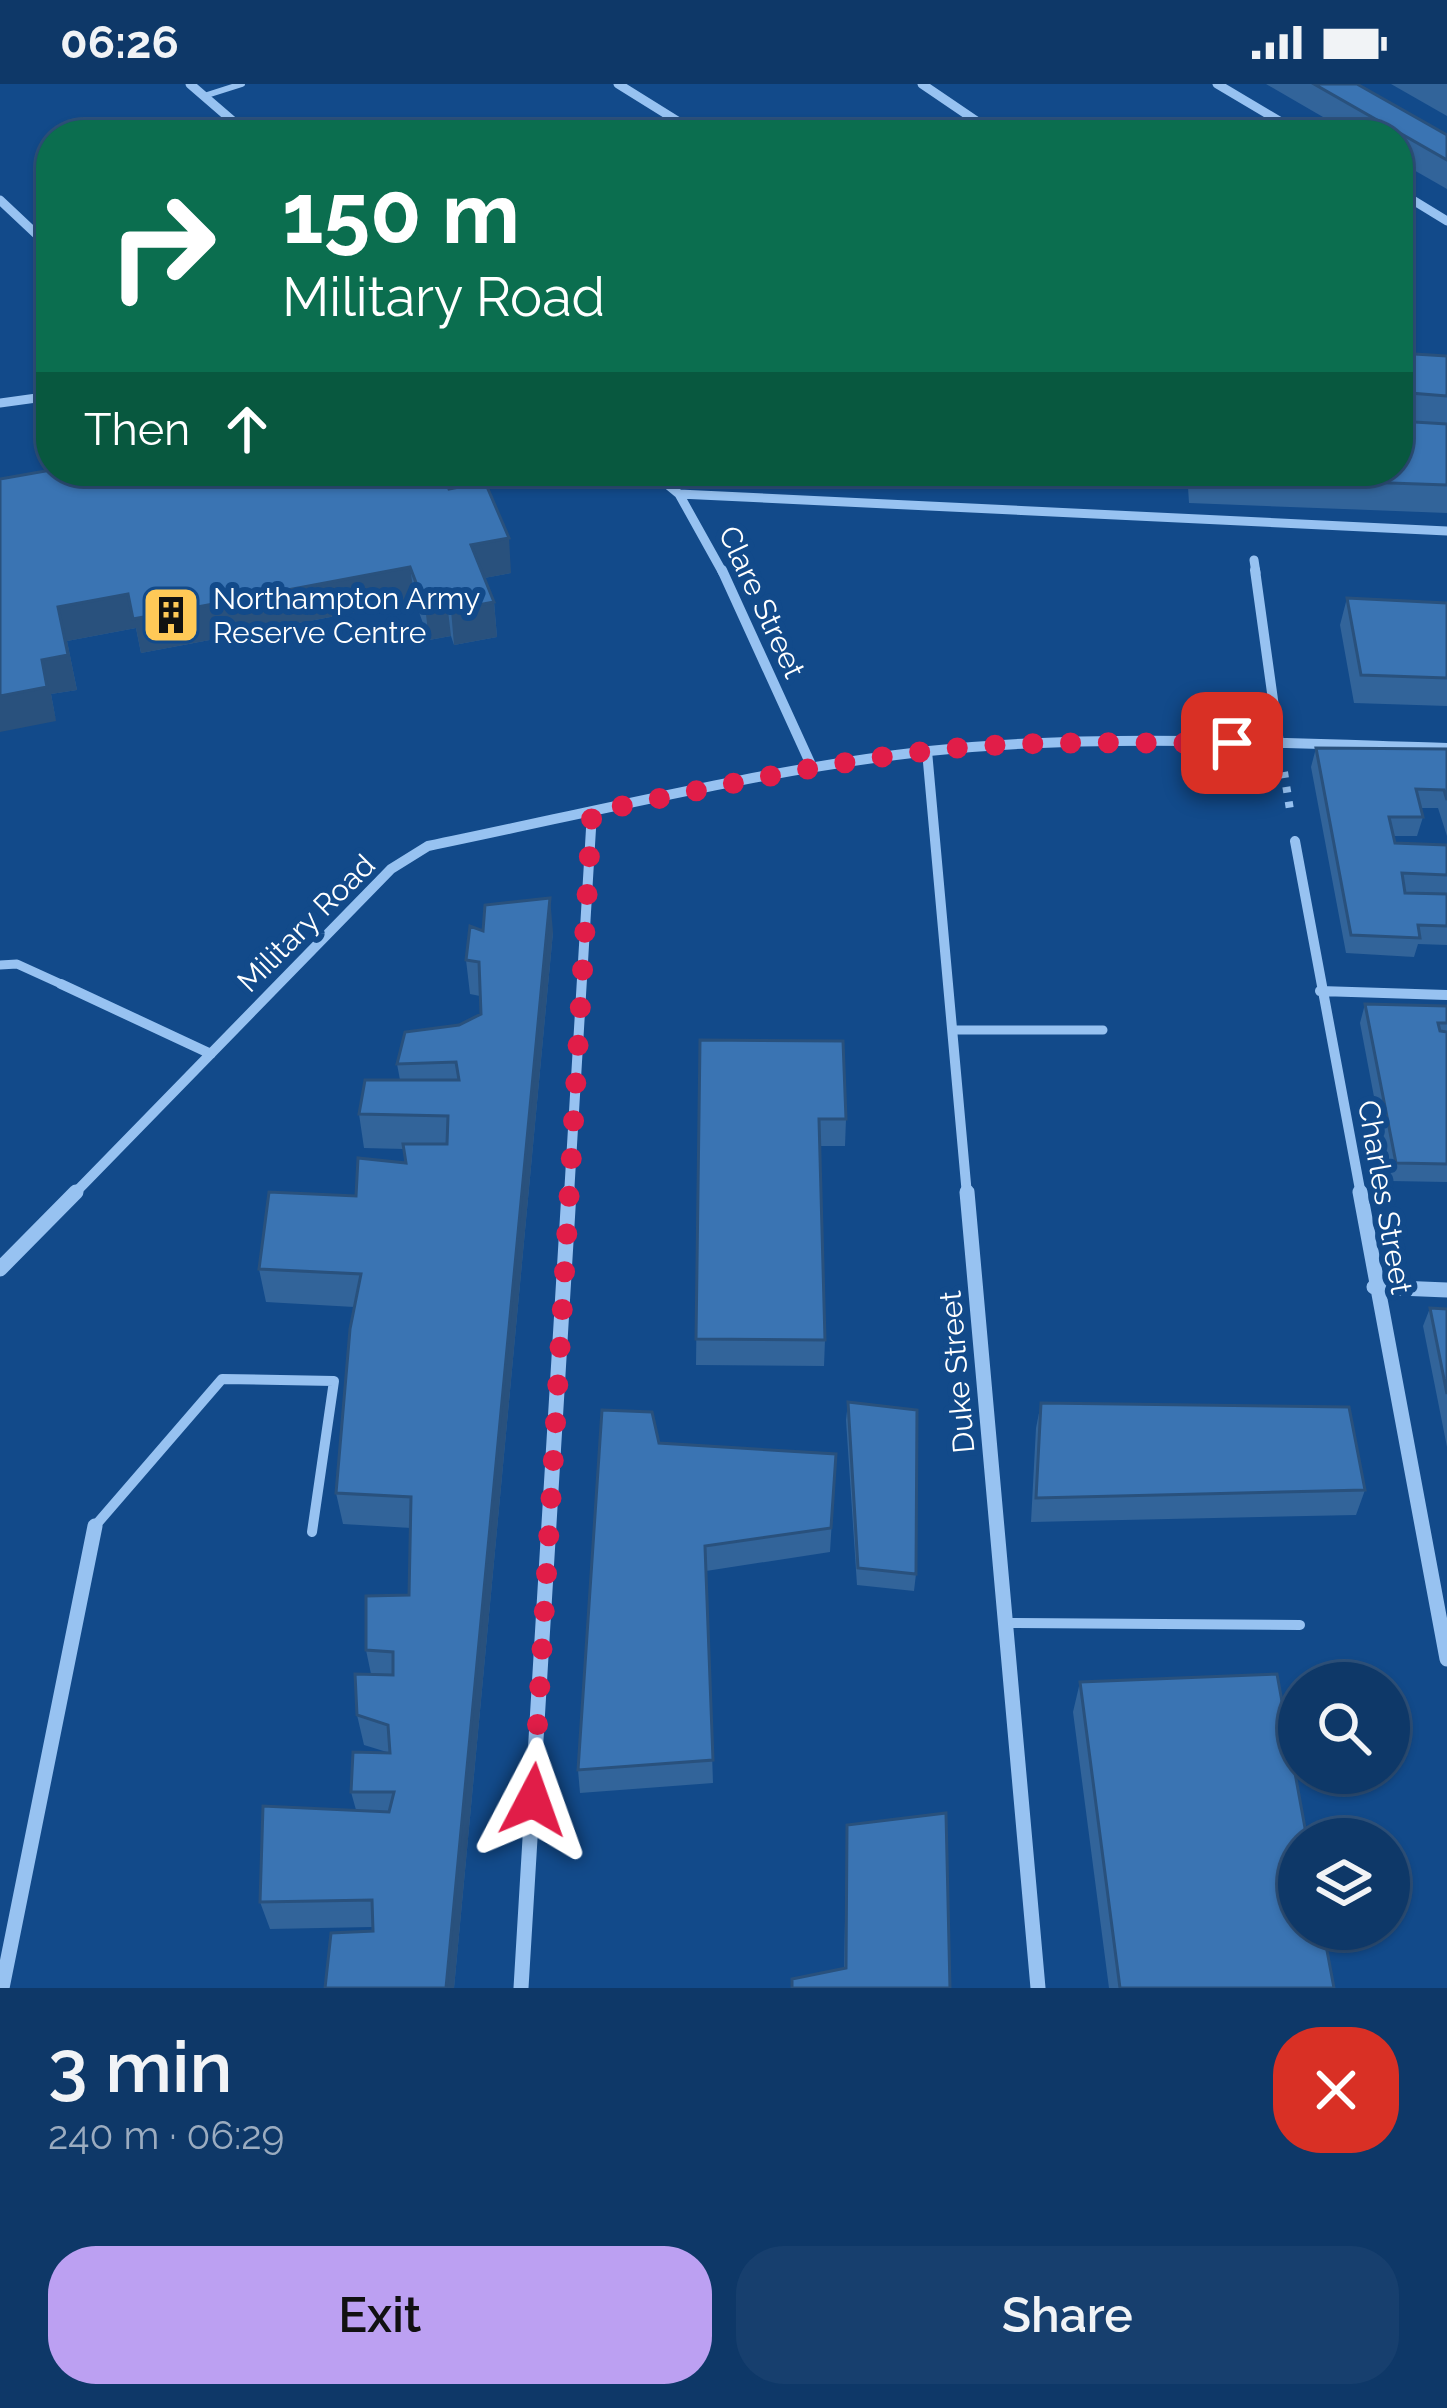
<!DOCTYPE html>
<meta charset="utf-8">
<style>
:root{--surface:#0e3868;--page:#173f6e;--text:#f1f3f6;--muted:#9bacc0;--line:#2e527c;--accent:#bca0f2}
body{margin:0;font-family:Raleway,sans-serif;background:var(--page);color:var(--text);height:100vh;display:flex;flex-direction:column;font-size:45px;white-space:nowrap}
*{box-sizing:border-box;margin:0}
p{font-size:39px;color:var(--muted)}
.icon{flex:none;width:66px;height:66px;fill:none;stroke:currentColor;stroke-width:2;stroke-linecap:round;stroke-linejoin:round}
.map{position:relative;height:1904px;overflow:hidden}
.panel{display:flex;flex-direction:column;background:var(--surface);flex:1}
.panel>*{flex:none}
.top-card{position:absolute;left:36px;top:36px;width:1377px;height:366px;border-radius:48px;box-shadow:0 3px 9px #0004,0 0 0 3px var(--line);background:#0b6e4f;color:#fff;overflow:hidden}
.buttons{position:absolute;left:1278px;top:1578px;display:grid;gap:24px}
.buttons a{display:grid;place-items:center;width:132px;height:132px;border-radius:50%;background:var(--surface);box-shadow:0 3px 9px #0004,0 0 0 3px var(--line);font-size:60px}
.pin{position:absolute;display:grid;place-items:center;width:102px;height:102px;color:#fff;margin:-51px;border-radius:24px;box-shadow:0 6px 18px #0006}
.me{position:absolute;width:132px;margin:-66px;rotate:4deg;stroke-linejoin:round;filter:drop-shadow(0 0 9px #0008)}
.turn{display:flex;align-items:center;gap:42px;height:252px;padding:0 48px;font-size:54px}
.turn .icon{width:156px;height:156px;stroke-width:2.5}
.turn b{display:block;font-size:84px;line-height:102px}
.then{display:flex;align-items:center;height:114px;padding:0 48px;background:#0003;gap:24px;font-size:45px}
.round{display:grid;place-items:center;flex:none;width:126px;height:126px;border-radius:48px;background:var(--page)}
.head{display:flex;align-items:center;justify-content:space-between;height:204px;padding:0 48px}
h1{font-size:72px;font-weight:600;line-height:90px}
.action{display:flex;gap:24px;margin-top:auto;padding:24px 48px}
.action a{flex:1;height:138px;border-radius:48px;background:var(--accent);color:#111;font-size:48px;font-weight:600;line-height:138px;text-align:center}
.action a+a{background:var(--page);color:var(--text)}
.status{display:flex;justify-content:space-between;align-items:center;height:84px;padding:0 60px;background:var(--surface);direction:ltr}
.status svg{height:33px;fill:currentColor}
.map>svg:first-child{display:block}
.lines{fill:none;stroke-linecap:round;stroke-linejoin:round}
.path{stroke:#97c2f1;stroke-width:8;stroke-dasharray:6 9;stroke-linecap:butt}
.service-far2{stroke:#97c2f1;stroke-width:6}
.service-far1{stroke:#97c2f1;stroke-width:9}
.service{stroke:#97c2f1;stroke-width:10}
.minor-far2{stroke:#97c2f1;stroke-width:9}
.minor-far1{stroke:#97c2f1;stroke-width:10}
.minor{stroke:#97c2f1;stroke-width:15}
.wall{fill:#32649a}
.shaded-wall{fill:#29517d}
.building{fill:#3a74b3;stroke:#29517d;stroke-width:3}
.route{stroke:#e11d48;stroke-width:21;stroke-dasharray:0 37.8}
.labels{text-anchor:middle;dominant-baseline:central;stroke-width:12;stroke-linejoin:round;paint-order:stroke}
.poi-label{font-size:30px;fill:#fff;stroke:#124a8a;text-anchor:start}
.street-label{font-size:30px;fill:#fff;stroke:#124a8a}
</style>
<div class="status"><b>06:26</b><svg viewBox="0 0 49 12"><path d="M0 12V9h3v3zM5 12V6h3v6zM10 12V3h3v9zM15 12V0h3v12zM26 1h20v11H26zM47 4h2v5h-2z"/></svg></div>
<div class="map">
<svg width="1447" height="1904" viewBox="0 0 1447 1904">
<rect width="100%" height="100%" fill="#124a8a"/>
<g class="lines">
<path class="path" d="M1284,688l7,44"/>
<path class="service-far2" d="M204,12l38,-12"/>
<path class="service-far1" d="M0,881l17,-1 44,20
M953,946h150"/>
<path class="service" d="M95,1442l127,-147 112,2 -22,151
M1007,1539l293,2"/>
<path class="minor-far2" d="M190,0l59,51
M618,0l82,51
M922,0l75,51
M1217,0l86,51
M1398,107l49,30
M0,116l51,48
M0,319l51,-7
M651,387l28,23 44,79
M679,410l768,37
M1254,476l2,13"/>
<path class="minor-far1" d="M722,486l90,197
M1255,486l24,173
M927,667l40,444
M1295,757l66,354
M61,900l150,70
M1320,907l127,4
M73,1111l318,-326 37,-23c166,-34 332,-76 501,-95 165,-18 351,-8 518,-3
M569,1111l23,-383"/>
<path class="minor" d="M967,1108l71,796
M1360,1108l87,467
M0,1185l76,-77
M1374,1203l73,3
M2,1904l93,-462
M521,1904l48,-796"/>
</g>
<path class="wall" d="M1266,0h91l90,51v54l-49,-28v-26h-44z
M1391,0h56v32z
M1398,269l49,3v157l-258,-10 -2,-32h211z
M0,395l458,7 -9,2 62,85 -27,5 10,24 3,35 -43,8 -3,-9 -22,4 -14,-39 -274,52 -5,-25 -69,13 10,49 -26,4 5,27z
M1347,514l100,5v103l-93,-3 -14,-78z
M1316,664l131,1v87l-9,-28h-17l2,9 -6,19h-23l1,7 52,2v100l-29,-1 -4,13 -68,-4 -35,-186z
M483,847l70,1 -99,1056h-129l48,-57 -1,-4 -102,2 -10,-27 96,-92 -5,-18 39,-39 -26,-8 -7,-30 14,-41 -5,-24 43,-55 2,-67 -68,-4 -7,-31 18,-186 -88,-5 -7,-33 97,-73 50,-33 -2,-14 -40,-1 -5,-34 41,-34 -3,-16 62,-39 22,-11 -1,-18 -10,-2 -4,-34z
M1365,920l82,2v176l-57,-1 -30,-158z
M700,956l146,79 -1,27h-25l5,194 -1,26 -128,-1z
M1430,1224l17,1v138l-24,-121z
M848,1318l68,172 -2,17 -57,-6 -11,-165z
M1041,1319l324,87 -9,25 -325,7 5,-94z
M659,1359l177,11 -6,98 -124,19 7,212 -133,10 -2,-23z
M1080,1598l254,306h-225l-36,-276z
M847,1741l103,163 -106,-20z"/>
<path class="shaded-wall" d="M438,387h18l2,15 -18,4z
M509,454l2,35 -37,7 -3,-35z
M410,483l5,34 -274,52 -5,-25 -69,13 10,49 -26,4 5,27 -56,11v-36l42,-36 16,-53 70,-13z
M447,518l4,34 -22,4 -4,-34z
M494,518l3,35 -43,8 -3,-35z
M550,814l3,34 -99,1056h-8z"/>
<path class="building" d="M1314,0h43l90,51v25z
M1398,269l49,3v40l-49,-4z
M1398,337l49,3v61l-253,-9 -1,-5h205z
M51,386l391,1 7,18 36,-7 24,56 -38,7 23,57 -43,8 -4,-8 -22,4 -15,-39 -277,52 -5,-25 -70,13 10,48 -26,5 5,27 -47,9v-217z
M1347,514l100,5v75l-86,-3z
M1316,664l131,1v51l-3,-10 -28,-1 7,28h-34l6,26 52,2v30l-45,-2 3,20 42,1v32l-29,-1 2,13 -69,-3z
M550,814l-104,1090h-121l6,-55 42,-2 -1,-31 -112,2 3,-96 126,6 5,-20h-43l2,-40 37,1 -2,-28 -31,-10 -2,-41 38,1v-23l-27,-2v-54l43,-1 2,-98 -75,-4 14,-164 11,-55 -102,-5 10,-77 87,4 2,-38 48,5 -3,-19h44l1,-28 -89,-2 6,-34h94l-3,-18 -59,2 8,-32 54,-7 22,-11 -2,-52 -13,-2 4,-34 13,5 2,-26z
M1365,920l82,2v17h-9l2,8 7,1v132l-51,-1z
M700,956l143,1 3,78h-27l6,221 -129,-1z
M1430,1224l17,1v85z
M848,1318l69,8 -1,164 -58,-6z
M1041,1319l308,4 16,83 -329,8z
M602,1326l50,2 7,31 177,11 -5,74 -126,18 8,214 -135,10z
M1277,1590l30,165h-8v90h24l11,59h-214l-40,-306z
M946,1729l4,175h-158v-9l54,-11 1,-143z"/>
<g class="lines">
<path class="route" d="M533,1716l59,-988c112,-22 223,-48 336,-61 100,-12 203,-7 304,-8"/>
</g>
<defs>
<g id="building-square" transform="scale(3)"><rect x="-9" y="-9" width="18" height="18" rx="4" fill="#ffc957" stroke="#124a8a"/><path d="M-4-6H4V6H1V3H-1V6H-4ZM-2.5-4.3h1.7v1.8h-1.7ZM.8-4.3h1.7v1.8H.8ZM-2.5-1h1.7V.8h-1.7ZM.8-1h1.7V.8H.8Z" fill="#111"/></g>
</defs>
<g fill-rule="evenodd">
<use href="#building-square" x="171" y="531"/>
</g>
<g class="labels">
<g class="poi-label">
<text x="213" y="514">Northampton Army<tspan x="213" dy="34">Reserve Centre</tspan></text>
</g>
<g class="street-label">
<text transform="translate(762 518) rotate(65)">Clare Street</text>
<text transform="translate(306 839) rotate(-45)">Military Road</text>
<text transform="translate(1385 1113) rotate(80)">Charles Street</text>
<text transform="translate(957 1288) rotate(-95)">Duke Street</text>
</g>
</g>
</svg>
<div class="buttons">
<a><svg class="icon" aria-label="search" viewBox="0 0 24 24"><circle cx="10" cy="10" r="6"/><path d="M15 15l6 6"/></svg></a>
<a><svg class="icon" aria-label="layers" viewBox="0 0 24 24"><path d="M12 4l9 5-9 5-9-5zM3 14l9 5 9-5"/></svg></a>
</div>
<div class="pin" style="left:1232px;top:659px;background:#d93025"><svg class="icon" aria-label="arrive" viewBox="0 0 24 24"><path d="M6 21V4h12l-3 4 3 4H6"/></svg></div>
<svg class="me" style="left:533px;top:1716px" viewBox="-20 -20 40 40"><path d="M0-17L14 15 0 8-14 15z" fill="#e11d48" stroke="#fff" stroke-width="4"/></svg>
<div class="top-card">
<div class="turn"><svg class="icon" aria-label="right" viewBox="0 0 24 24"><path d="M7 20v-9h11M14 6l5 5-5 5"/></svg><div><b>150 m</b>Military Road</div></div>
<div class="then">Then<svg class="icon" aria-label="ahead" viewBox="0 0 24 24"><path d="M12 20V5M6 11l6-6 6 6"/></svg></div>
</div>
</div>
<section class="panel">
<div class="head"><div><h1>3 min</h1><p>240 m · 06:29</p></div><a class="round" style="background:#d93025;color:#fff"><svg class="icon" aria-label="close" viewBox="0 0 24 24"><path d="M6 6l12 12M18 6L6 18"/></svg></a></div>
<div class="action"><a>Exit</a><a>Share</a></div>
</section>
